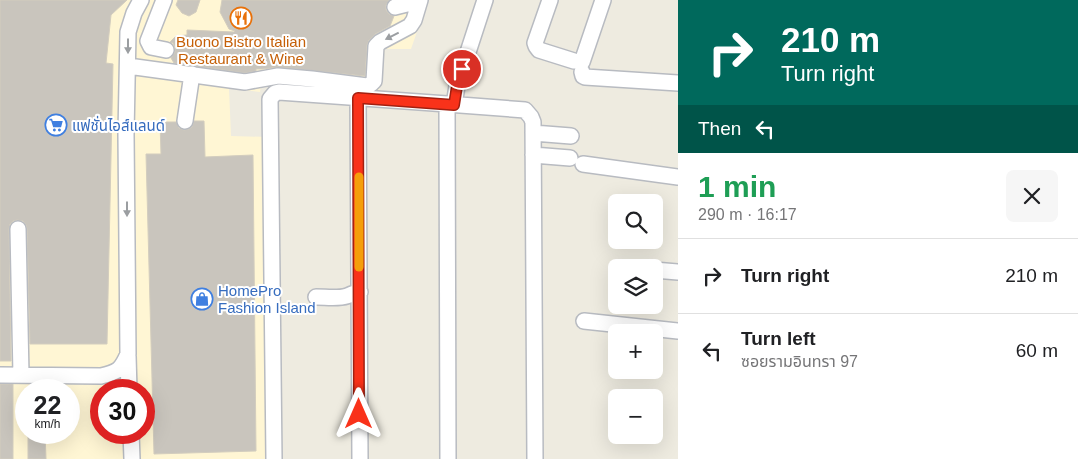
<!DOCTYPE html>
<meta charset="utf-8">
<style>
:root{--surface:#fff;--page:#f6f6f6;--text:#202124;--muted:#757577;--line:#e0e0e0}
body{margin:0;font-family:Arial,"Noto Sans Thai",sans-serif;background:var(--page);color:var(--text);height:100vh;display:flex;flex-direction:column;font-size:19px;white-space:nowrap}
*{box-sizing:border-box;margin:0}
p{font-size:16px;color:var(--muted)}
.icon{flex:none;width:28px;height:28px;fill:none;stroke:currentColor;stroke-width:2;stroke-linecap:round;stroke-linejoin:round}
.map{position:relative;flex:1;overflow:hidden}
.details{display:flex;flex-direction:column;background:var(--surface);width:400px}
.details>*{flex:none}
.banner{background:#00695c;color:#fff;overflow:hidden}
.controls{position:absolute;left:608px;top:194px;display:grid;gap:10px}
.controls a{display:grid;place-items:center;width:55px;height:55px;border-radius:8px;background:var(--surface);box-shadow:0 5px 20px #0002;font-size:25px}
.speed{position:absolute;left:15px;top:379px;display:flex;gap:10px;font-size:25px;font-weight:700;text-align:center}
.speed>*{display:grid;place-content:center;width:65px;height:65px;border-radius:50%;background:var(--surface);box-shadow:0 5px 20px #0002;line-height:1}
.speed small{font-size:12px;font-weight:400}
.speed .limit{border:8px solid #d22;background:#fff;color:#111}
.pin{position:absolute;display:grid;place-items:center;width:42px;height:42px;color:#fff;margin:-21px;border:2px solid #fff;border-radius:50%;box-shadow:0 1px 5px #0007}
.me{position:absolute;width:55px;margin:-28px;rotate:0deg;stroke-linejoin:round;filter:drop-shadow(0 0 4px #0008)}
.turn{display:flex;align-items:center;gap:18px;height:105px;padding:0 20px;font-size:22px}
.turn .icon{width:65px;height:65px;stroke-width:2.5}
.turn b{display:block;font-size:35px;line-height:42px}
.then{display:flex;align-items:center;height:48px;padding:0 20px;background:#0003;gap:10px;font-size:19px}
.round{display:grid;place-items:center;flex:none;width:52px;height:52px;border-radius:8px;background:var(--page)}
.summary{display:flex;align-items:center;justify-content:space-between;height:85px;padding:0 20px}
h1{font-size:30px;font-weight:700;line-height:38px;color:#1e9e55}
ul{padding:0;list-style:none}
li{display:flex;align-items:center;gap:15px;height:75px;padding:0 20px;border-top:1px solid var(--line)}
li div{flex:1}
li b{display:block;font-size:19px}
li em{font-style:normal}
main{display:flex;flex:1;min-height:0}
.map>svg:first-child{display:block}
.commercial{fill:#fff6d4;fill-rule:evenodd}
.building{fill:#c9c5bd;stroke:#d3cdbe}
.lines{fill:none;stroke-linecap:round;stroke-linejoin:round}
.minor-casing{stroke:#b8bbc1;stroke-width:18}
.minor{stroke:#fff;stroke-width:15}
.oneway{fill:#9b9ea1}
.route-casing{stroke:#a22011;stroke-width:12}
.route{stroke:#f9321a;stroke-width:9}
.slow{stroke:#f59e0b;stroke-width:9}
.labels{text-anchor:middle;dominant-baseline:central;stroke-width:4;stroke-linejoin:round;paint-order:stroke}
.food-label{font-size:15px;fill:#c56008;stroke:#fff}
.shop-label{font-size:15px;fill:#366cbe;stroke:#fff;text-anchor:start}
</style>
<main>
<div class="map">
<svg width="678" height="459" viewBox="0 0 678 459">
<rect width="100%" height="100%" fill="#eeebe0"/>
<path class="commercial" d="M0,0h428l-17,49h-26l-6,43 -118,-7 -1,7 -31,-4 2,48 37,1 3,322h-271zM26,390h43v42h-43zM101,390h43v42h-43z"/>
<path class="building" d="M0,0h127l-16,15 -5,48 7,1 -6,280h-77l-3,-115 -1,-4 -3,-4 -6,-1 -4,1 -3,3 -1,5 2,132h-11z
M178,0h22l-4,12 -7,4 -7,-3 -6,-8z
M222,0h167l-3,5v5l3,4 5,2 -4,10 -15,8 -6,6 -2,5 -2,31 -86,-9 -17,2h-6v2l-11,2 -71,-10 -3,-5 4,-6v-5l-2,-4 -3,-1 6,-6 11,-1v-5l47,2 1,-1 -6,-2 -9,-17z
M194,121h10l1,36 48,-2 3,296 -102,3 -8,-300h15l-1,-32h16l3,6 5,2 5,-1 3,-2z
M0,384h13v75h-13z
M28,432h17l1,27h-18z"/>
<g class="lines">
<g class="minor-casing">
<path id="minor" d="M164,0l-16,41 3,6 15,3
M550,0l-15,43 1,3 3,4 35,11
M395,7l24,-6
M582,62l21,-62
M128,66l117,16 33,-6 34,3 55,7 4,-2 3,-3 2,-35 4,-4 30,-16 4,-6 6,-20
M582,72l1,4 2,1 93,6
M358,98l2,361
M454,105l3,-19 28,-86
M185,121l7,-47
M533,133l38,3
M533,155l37,3
M583,164l95,13
M18,229l3,146
M654,270l24,2
M316,297c10,0 22,2 31,-1 6,-2 7,-4 13,-4
M584,321l94,10
M128,356l1,34
M0,375l101,1c17,-4 20,-6 27,-22l-2,-220 2,-102 6,-19 7,-13
M131,432l1,27
M274,459l-4,-360 5,-6 4,-1 168,12
M448,459l-1,-355 78,6 6,7 2,5 2,337"/>
</g>
<use href="#minor" class="minor"/>
</g>
<defs><path id="oneway-solid" d="M-6-.8H1V-3.2L6.5 0L1 3.2V.8H-6Z" transform="scale(1.25)"/></defs>
<g class="oneway">
<use href="#oneway-solid" transform="translate(392 36) rotate(153)"/>
<use href="#oneway-solid" transform="translate(128 46) rotate(90)"/>
<use href="#oneway-solid" transform="translate(127 209) rotate(90)"/>
</g>
<g class="lines">
<g class="route-casing">
<path id="route" d="M359,414l-1,-316 96,7 3,-19 5,-17"/>
</g>
<use href="#route" class="route"/>
<path class="slow" d="M359,177v90"/>
</g>
<defs>
<g id="restaurant-ring" transform="scale(1.125)"><circle r="9.5" fill="#fff" stroke="#e8710a" stroke-width="1.5"/><path d="M-5-6h1v4h1v-4h1v4h1v-4h1v5L-1.5 .5V6h-2V.5L-5-1ZM5-6V6H3V1.5H1.5Q1.5-4 5-6Z" fill="#e8710a"/></g>
<g id="supermarket-ring" transform="scale(1.125)"><circle r="9.5" fill="#fff" stroke="#3f7fe0" stroke-width="1.5"/><path d="M-6-5.5h2.5l.6 2H6L4.5 2H-2.5L-4.4-4H-6ZM-1.5 3.2a1.3 1.3 0 1 0 .1 0ZM3 3.2a1.3 1.3 0 1 0 .1 0Z" fill="#3f7fe0"/></g>
<g id="shop-ring" transform="scale(1.125)"><circle r="9.5" fill="#fff" stroke="#3f7fe0" stroke-width="1.5"/><path d="M-5-2.5h2.3a2.7 3.5 0 0 1 5.4 0H5L5.5 6h-11ZM-1.5-2.5h3a1.5 2.3 0 0 0-3 0Z" fill="#3f7fe0"/></g>
</defs>
<g fill-rule="evenodd">
<use href="#restaurant-ring" x="241" y="18"/>
<use href="#supermarket-ring" x="56" y="125"/>
<use href="#shop-ring" x="202" y="299"/>
</g>
<g class="labels">
<g class="food-label">
<text x="241" y="41">Buono Bistro Italian<tspan x="241" dy="17">Restaurant &amp; Wine</tspan></text>
</g>
<g class="shop-label">
<text x="72" y="125">แฟชั่นไอส์แลนด์</text>
<text x="218" y="290">HomePro<tspan x="218" dy="17">Fashion Island</tspan></text>
</g>
</g>
</svg>
<div class="controls">
<a><svg class="icon" aria-label="search" viewBox="0 0 24 24"><circle cx="10" cy="10" r="6"/><path d="M15 15l6 6"/></svg></a>
<a><svg class="icon" aria-label="layers" viewBox="0 0 24 24"><path d="M12 4l9 5-9 5-9-5zM3 14l9 5 9-5"/></svg></a>
<a>+</a>
<a>−</a>
</div>
<div class="speed"><div>22<small>km/h</small></div><div class="limit">30</div></div>
<div class="pin" style="left:462px;top:69px;background:#d93025"><svg class="icon" aria-label="arrive" viewBox="0 0 24 24"><path d="M6 21V4h12l-3 4 3 4H6"/></svg></div>
<svg class="me" style="left:359px;top:414px" viewBox="-20 -20 40 40"><path d="M0-17L14 15 0 8-14 15z" fill="#f9321a" stroke="#fff" stroke-width="4"/></svg>
</div>
<section class="details">
<div class="banner">
<div class="turn"><svg class="icon" aria-label="right" viewBox="0 0 24 24"><path d="M7 20v-9h11M14 6l5 5-5 5"/></svg><div><b>210 m</b>Turn right</div></div>
<div class="then">Then<svg class="icon" aria-label="left" viewBox="0 0 24 24"><path d="M17 20v-9H6M10 6l-5 5 5 5"/></svg></div>
</div>
<div class="summary"><div><h1>1 min</h1><p>290 m · 16:17</p></div><a class="round"><svg class="icon" aria-label="close" viewBox="0 0 24 24"><path d="M6 6l12 12M18 6L6 18"/></svg></a></div>
<ul>
<li><svg class="icon" aria-label="right" viewBox="0 0 24 24"><path d="M7 20v-9h11M14 6l5 5-5 5"/></svg><div><b>Turn right</b></div><em>210 m</em></li>
<li><svg class="icon" aria-label="left" viewBox="0 0 24 24"><path d="M17 20v-9H6M10 6l-5 5 5 5"/></svg><div><b>Turn left</b><p>ซอยรามอินทรา 97</p></div><em>60 m</em></li>
</ul>
</section>
</main>
